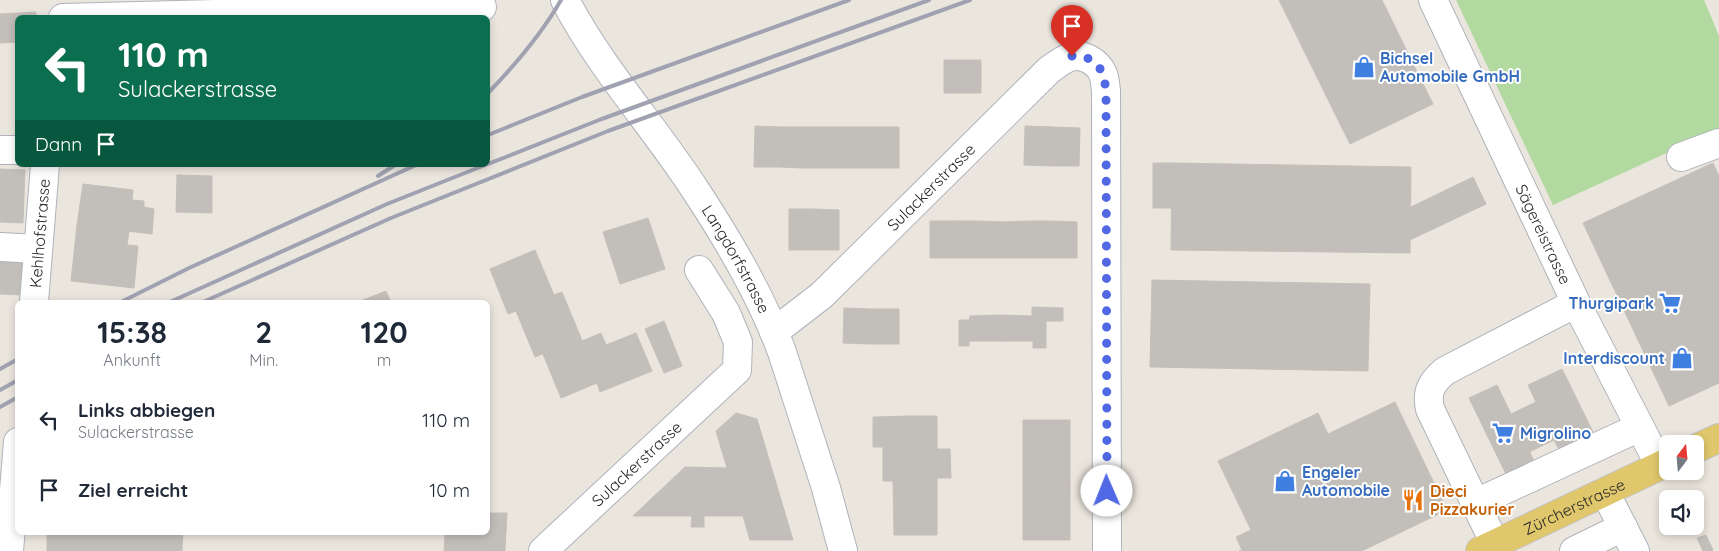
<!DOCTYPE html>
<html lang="de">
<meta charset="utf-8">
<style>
:root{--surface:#fff;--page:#f6f6f7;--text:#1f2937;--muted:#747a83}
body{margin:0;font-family:Quicksand,sans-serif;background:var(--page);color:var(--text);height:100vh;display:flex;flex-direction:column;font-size:19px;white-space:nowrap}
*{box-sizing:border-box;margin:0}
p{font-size:16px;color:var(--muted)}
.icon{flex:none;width:28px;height:28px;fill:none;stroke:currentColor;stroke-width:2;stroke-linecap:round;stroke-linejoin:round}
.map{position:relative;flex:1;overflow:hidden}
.panel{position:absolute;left:15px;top:300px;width:475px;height:235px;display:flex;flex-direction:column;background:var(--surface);border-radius:8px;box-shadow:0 2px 8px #0003}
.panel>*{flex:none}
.top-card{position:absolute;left:15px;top:15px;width:475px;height:152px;border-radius:8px;box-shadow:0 2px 8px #0003;background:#0b6e4f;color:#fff;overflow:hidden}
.needle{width:32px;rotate:16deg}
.controls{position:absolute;left:1659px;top:435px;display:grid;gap:10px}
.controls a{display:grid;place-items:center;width:45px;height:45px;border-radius:8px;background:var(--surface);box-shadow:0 2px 8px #0003;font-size:25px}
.pin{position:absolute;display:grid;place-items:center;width:42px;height:42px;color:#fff;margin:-51px -21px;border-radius:50% 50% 50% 0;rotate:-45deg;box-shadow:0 0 5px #0007}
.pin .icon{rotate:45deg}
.me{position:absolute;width:55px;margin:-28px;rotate:359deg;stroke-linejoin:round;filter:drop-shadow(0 0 4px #0008)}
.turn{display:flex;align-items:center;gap:18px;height:105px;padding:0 20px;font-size:22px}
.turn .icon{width:65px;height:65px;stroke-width:2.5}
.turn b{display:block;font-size:35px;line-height:42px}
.then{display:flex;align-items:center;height:48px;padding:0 20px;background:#0003;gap:10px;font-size:19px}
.eta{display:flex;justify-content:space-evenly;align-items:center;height:85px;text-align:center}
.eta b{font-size:30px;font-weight:700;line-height:35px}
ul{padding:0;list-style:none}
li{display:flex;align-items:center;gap:15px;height:70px;padding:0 20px}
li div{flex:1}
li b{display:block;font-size:19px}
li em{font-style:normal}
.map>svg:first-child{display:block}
.green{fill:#b2daa0}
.building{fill:#c2beb9;stroke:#c5c0b7}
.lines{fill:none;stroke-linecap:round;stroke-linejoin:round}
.minor-casing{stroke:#b0b3bb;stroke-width:30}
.major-casing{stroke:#c3c3c3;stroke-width:30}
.minor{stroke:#fff;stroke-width:28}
.major{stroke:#e0c76c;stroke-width:28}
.rail{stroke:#a0a2b1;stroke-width:4}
.route{stroke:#5068e4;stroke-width:9;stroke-dasharray:0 16.2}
.labels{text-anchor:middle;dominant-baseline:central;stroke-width:4;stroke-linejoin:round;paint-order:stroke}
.shop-label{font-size:16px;font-weight:bold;fill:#366cbe;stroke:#fff;text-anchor:start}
.street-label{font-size:16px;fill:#292929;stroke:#fff}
.food-label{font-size:16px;font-weight:bold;fill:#c56008;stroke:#fff;text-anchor:start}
</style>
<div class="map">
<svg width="1719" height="551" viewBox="0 0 1719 551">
<rect width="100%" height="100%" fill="#eae5dd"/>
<path class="green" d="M1456,0h248l15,36v93l-166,76z"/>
<path class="building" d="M1279,0h103l40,82 -83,40z
M36,12v6h-18v24l-18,1v-29z
M944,60h37v33h-37z
M1422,82l11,22 -83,40 -11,-22z
M755,126l24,1v40h-25z
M1025,126l27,1v39l-28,-1z
M779,127h24v41l-24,-1z
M803,127h24l-1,41h-23z
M827,127h23v41h-24z
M850,127h24v41h-24z
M874,127h25v41h-25z
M1052,127l28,1 -1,38h-27z
M1153,163h19l-1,45h-18z
M1172,163l239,4 -1,86 -239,-3z
M1713,163l6,13v207l-50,23 -86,-183z
M0,169l25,1 -2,53 -23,-1z
M177,175l35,1v37l-36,-1z
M1473,177l13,27 -76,36 1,-33z
M83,184l50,6 -1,10 12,1v6l10,2 -2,25 -75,-9z
M789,209h25v41h-25z
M814,209l25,1v40h-25z
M648,218l17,51 -45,15 -17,-52z
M930,221h24v37h-24z
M954,221h25v37h-25z
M979,221l24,1v36h-24z
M1028,221h24v37h-24z
M1028,221v37h-25v-36z
M1052,221l25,1v36h-25z
M77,225l52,6 -2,14 11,1 -4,42 -63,-7z
M535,250l19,45 8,-3 19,46 -46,19 -19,-46 -8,3 -18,-45z
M0,254l23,1 -2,40 -21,-1z
M1152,280l218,4 -2,87 -218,-4z
M386,291l5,11h-33z
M1032,307l31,1v13h-17v27h-13v-7h-32v-26l31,1z
M844,308l27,1v35l-28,-1z
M871,309h28v35h-28z
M1001,315v26h-32v5h-10v-26h10l1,-4z
M664,321l18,45 -18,7 -19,-44z
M601,333l5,12 30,-12 16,38 -52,21 -3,-9 -36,15 -18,-44 38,-16 1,3z
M1562,369l35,71 -34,17 -9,-17 -25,12 -18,-38 25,-12 -8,-17z
M1497,385l37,76 -28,13 -37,-76z
M1395,402l52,108 -81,39 -31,-65 14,-6 -21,-44z
M736,413l21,6 36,121h-43l-7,-24h-39v11h-13l1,-11h-59l52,-49 42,1 -11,-37z
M1318,413l31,65 -14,6 31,65 -5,2h-122l3,-1 -6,-13 15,-7 -33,-69z
M908,416h29v33h13l1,29h-14v57h-43l-1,-54h-10v-34h-10v-30z
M1023,420h47v60h-47z
M1023,480h47v60h-47z
M488,513h19l-2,38h-61l1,-19h43z
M47,532h136l-1,19h-135z
M1706,535l7,15 -1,1h-9l-6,-13z"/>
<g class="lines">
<g class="minor-casing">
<g id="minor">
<path id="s1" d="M565,0c36,69 89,126 131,191 33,50 65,104 86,161l44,136 17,63"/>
<path id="s2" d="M1433,0l143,303 84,163"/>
<path d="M63,18l419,-11"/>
<path d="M0,150h18"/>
<path d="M1681,157l38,-14"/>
<path d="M0,247l38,2"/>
<path id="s3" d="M34,302l11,-137"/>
<path id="s4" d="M774,332l48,-37 227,-225c7,-5 13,-10 21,-13 13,-4 28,5 33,17 2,5 2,11 3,16l1,461"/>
<path d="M1605,492l30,59"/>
<path d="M1476,503l164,-76"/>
<path d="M1495,544l-65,-135c-4,-18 2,-27 15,-38l131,-68"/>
<path d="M9,551l9,-109"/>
<path id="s5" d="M543,551l194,-181 1,-28 -12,-29 -27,-43"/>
<path d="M1574,551l49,-24"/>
</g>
</g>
<g class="major-casing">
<g id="major">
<path d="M1695,449l24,-11"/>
<path id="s6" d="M1480,551l188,-89"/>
</g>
</g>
<use href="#minor" class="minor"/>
<use href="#major" class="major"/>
<path class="rail" d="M488,93c28,-29 53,-58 73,-93
M488,135l94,-38 267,-97
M488,164l111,-44 330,-120
M378,176l17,-11
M121,302l68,-34 227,-103
M170,302l217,-98 98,-39
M203,302l188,-84 217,-87 362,-131
M0,369l18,-10
M0,390l18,-10
M0,407l18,-10"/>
</g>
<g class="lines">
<path class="route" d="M1072,56c24,0 31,11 34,34l1,401"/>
</g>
<defs>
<g id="shop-bare" transform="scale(1.725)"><path d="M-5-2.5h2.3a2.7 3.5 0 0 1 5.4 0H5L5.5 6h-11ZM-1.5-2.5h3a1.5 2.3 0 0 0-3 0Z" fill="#3f7fe0" stroke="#fff" stroke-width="2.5" paint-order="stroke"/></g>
<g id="supermarket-bare" transform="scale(1.725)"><path d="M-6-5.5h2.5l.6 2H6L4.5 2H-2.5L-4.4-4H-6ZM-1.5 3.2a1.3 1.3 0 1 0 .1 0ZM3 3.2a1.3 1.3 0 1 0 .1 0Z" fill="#3f7fe0" stroke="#fff" stroke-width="2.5" paint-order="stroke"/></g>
<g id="restaurant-bare" transform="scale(1.725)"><path d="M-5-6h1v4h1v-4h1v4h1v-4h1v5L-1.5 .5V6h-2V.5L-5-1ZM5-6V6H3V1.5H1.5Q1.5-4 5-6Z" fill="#e8710a" stroke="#fff" stroke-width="2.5" paint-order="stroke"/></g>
</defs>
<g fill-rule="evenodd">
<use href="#shop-bare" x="1364" y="67"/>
<use href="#supermarket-bare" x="1670" y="303"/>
<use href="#shop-bare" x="1682" y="358"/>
<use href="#supermarket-bare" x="1503" y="433"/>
<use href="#shop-bare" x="1285" y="481"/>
<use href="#restaurant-bare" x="1413" y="500"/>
</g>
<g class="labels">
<g class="shop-label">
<text x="1380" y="58">Bichsel<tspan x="1380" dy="18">Automobile GmbH</tspan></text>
<text x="1654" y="303" text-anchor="end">Thurgipark</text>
<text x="1665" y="358" text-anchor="end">Interdiscount</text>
<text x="1520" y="433">Migrolino</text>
<text x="1302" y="472">Engeler<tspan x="1302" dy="18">Automobile</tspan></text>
</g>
<g class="street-label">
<text stroke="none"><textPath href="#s4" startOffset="214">Sulackerstrasse</textPath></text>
<text stroke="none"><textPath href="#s3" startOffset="69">Kehlhofstrasse</textPath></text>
<text stroke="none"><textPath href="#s2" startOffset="259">Sägereistrasse</textPath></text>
<text stroke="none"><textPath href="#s1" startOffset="311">Langdorfstrasse</textPath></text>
<text stroke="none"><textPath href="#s5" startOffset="128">Sulackerstrasse</textPath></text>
<text stroke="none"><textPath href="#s6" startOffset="104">Zürcherstrasse</textPath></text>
</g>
<g class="food-label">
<text x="1430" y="491">Dieci<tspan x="1430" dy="18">Pizzakurier</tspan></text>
</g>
</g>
</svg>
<div class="controls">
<a><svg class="needle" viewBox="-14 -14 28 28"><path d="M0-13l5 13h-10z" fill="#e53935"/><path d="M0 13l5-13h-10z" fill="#747a83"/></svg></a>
<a><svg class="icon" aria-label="sound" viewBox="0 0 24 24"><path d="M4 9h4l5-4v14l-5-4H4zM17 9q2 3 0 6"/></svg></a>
</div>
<div class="pin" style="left:1072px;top:56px;background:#d93025"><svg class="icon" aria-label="arrive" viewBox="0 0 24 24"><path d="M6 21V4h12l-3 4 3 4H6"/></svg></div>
<svg class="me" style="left:1107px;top:491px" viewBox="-20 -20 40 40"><circle r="19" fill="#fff"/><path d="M0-13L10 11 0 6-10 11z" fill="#5068e4"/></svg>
<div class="top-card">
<div class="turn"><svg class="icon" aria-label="left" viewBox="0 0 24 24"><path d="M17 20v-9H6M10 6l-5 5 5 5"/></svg><div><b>110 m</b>Sulackerstrasse</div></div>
<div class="then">Dann<svg class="icon" aria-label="arrive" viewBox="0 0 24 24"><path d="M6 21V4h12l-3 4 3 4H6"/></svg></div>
</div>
<section class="panel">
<div class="eta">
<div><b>15:38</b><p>Ankunft</p></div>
<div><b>2</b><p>Min.</p></div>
<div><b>120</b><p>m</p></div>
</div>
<ul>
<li><svg class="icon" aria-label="left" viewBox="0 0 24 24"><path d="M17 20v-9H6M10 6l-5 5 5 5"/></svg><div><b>Links abbiegen</b><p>Sulackerstrasse</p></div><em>110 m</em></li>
<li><svg class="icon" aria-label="arrive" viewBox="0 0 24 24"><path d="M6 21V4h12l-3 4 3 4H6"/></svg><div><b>Ziel erreicht</b></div><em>10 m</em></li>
</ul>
</section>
</div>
